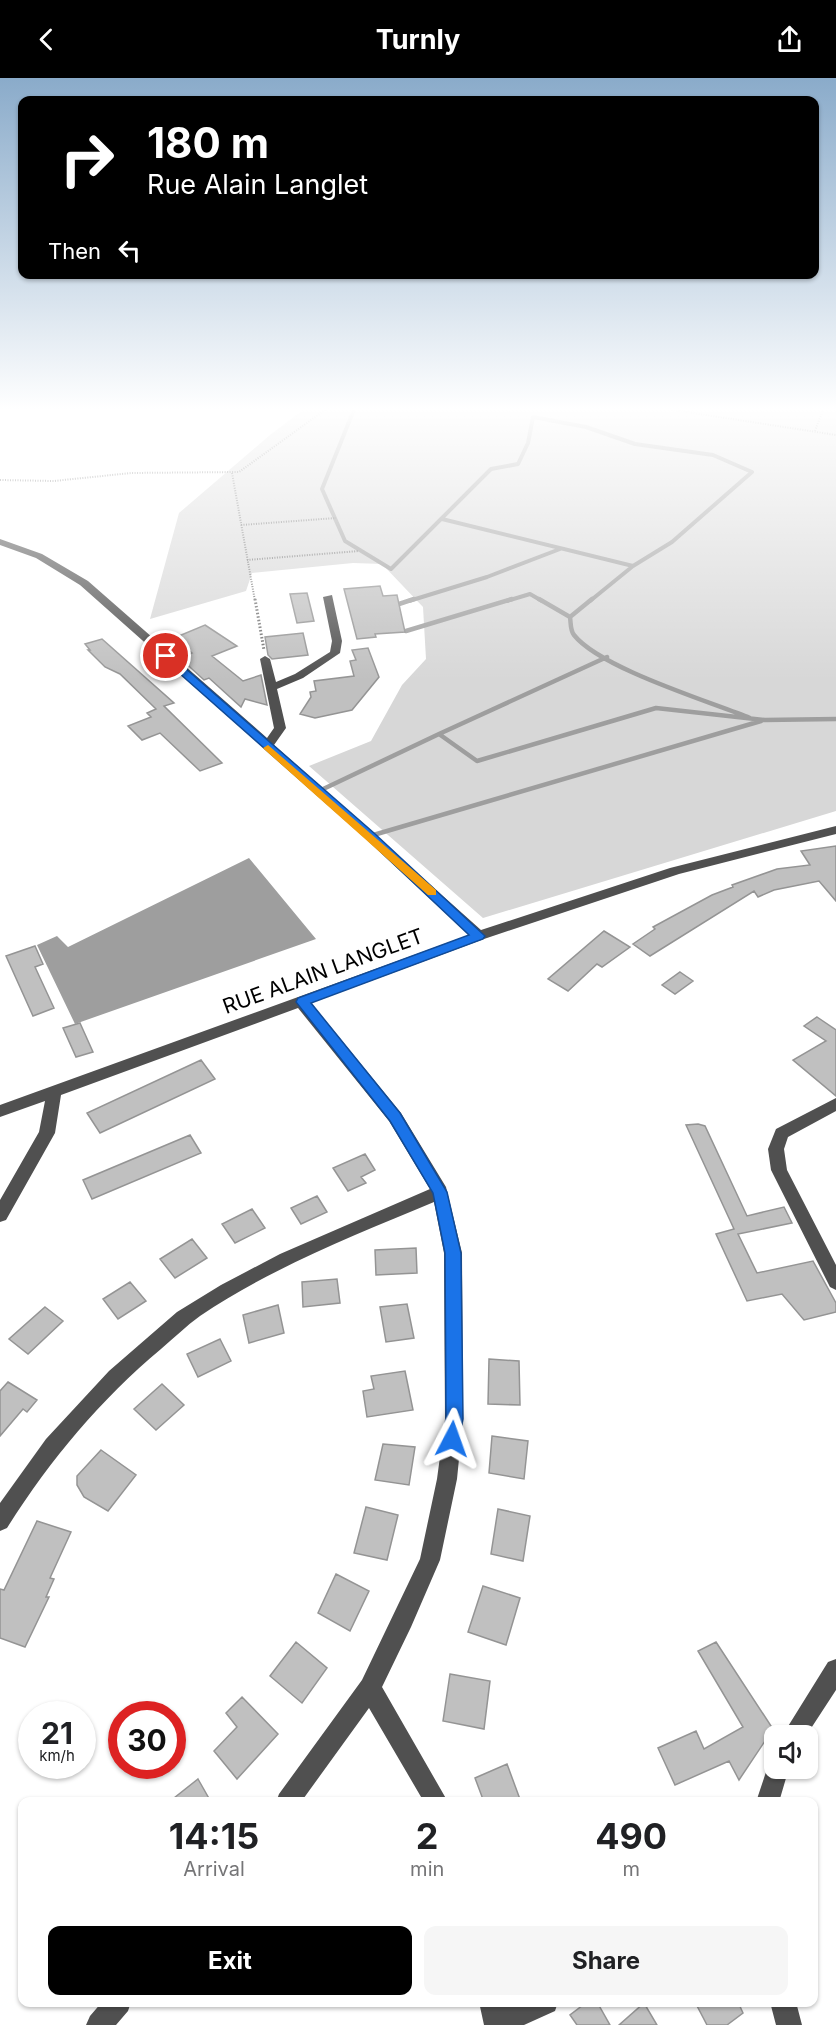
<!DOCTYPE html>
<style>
:root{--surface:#fff;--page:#f6f6f6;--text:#202124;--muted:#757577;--accent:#000}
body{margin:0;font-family:Inter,sans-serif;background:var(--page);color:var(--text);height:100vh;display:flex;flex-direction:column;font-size:22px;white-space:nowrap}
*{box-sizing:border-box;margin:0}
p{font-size:20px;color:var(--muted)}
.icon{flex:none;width:33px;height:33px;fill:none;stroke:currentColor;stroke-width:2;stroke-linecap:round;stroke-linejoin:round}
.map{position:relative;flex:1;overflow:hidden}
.panel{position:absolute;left:18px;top:1719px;width:800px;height:210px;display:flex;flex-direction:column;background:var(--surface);border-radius:12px;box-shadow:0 2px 4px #0004}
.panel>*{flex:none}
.top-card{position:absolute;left:18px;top:18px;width:801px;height:183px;border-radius:12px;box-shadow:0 2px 4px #0004;background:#000;color:#fff;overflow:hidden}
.buttons{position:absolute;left:764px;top:1647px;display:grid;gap:12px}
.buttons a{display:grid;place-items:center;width:54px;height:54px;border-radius:12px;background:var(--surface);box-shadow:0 2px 4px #0004;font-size:30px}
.speed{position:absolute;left:18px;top:1623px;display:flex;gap:12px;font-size:30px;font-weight:700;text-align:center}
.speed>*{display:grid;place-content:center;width:78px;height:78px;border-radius:50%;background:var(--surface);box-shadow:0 2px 4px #0004;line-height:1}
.speed small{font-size:15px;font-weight:400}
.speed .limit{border:9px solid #d22;background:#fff;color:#111}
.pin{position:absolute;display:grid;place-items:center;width:51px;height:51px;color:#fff;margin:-26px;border:3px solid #fff;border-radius:50%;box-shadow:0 2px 6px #0007}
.me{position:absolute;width:66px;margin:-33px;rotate:4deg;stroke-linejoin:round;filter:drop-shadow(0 0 4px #0008)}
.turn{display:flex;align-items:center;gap:21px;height:126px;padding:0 30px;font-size:27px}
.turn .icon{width:78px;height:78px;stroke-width:2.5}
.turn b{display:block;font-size:42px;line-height:51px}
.then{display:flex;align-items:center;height:57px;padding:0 30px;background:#0003;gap:12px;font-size:22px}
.eta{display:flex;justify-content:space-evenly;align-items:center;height:102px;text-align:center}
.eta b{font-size:36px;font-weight:700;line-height:42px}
.action{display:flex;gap:12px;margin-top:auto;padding:12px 30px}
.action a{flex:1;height:69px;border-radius:12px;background:var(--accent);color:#fff;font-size:24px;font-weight:700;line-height:69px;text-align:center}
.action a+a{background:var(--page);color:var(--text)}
header{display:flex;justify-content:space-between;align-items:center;height:78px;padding:0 30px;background:var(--accent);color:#fff;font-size:27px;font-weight:700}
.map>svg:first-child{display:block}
.green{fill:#d7d7d7}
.water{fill:#9e9e9e}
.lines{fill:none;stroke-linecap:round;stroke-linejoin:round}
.stream-far1{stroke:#9e9e9e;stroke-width:4}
.stream{stroke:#9e9e9e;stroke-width:4.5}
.building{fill:#c0c0c0;stroke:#949494;stroke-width:1.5}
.path-far1{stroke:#727272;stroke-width:2;stroke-dasharray:1 1.5;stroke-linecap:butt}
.path{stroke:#727272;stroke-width:3;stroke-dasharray:1.5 2;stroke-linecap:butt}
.minor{fill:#505050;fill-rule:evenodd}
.route{fill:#1a73e8;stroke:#114b97;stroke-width:1.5}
.slow{fill:#f59e0b}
.labels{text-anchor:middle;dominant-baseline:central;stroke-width:4.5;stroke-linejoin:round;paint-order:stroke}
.street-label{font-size:21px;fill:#000;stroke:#fff}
</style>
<header><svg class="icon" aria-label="back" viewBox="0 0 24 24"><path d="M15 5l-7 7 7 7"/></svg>Turnly<svg class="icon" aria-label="share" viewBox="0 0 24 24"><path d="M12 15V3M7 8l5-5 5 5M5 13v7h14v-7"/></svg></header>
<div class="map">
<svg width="836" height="1947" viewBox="0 0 836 1947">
<rect width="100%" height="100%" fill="#fff"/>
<path class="green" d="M307,329h529v404l-353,107 -174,-152 62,-25 31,-56 24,-26 -3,-52 -41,-43 -29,-1 -101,10 -6,18 -96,28 29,-106 91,-78z"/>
<path class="water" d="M249,780l67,81 -241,85 -38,-79 20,-9 11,11z"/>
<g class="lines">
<path class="stream-far1" d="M355,329l-33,82 23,52 46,28 100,-100 27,-5 10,-21 5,-26 53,10 49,17 78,11 39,17 -80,70 -39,24 -43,35
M442,441l191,47
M409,523l78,-24 73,-28
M507,523l23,-7 12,7"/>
<path class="stream" d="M539,521l31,18
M592,521l-22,18c1,6 0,13 4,18 26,33 134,66 176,83
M399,526l15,-5
M406,553l106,-32
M439,656l168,-77
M319,713l120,-57 38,27 179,-53 109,12 71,-1
M370,758l391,-115"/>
</g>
<path class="building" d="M380,508l3,10 14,-1 8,37 -30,2 1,3 -19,2 -13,-50z
M307,515l7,28 -17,2 -7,-29z
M205,547l32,21 -25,10 31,25 18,-6 6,30 -22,-6 -4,8 -32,-29 -5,2 -24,-22 12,-5 -18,-15z
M303,555l5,22 -36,4 -4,-4 -3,-18z
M102,561l72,64 -10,3 58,57 -22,8 -40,-38 -18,7 -14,-14 23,-9 -4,-4 9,-4 -36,-35 -15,-7 -17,-17h2l-5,-6z
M368,570l11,29 -27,33 -37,8 -15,-4 11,-17 -1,-5 6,-1 -2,-10 40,-5 -4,-15 6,-1 -4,-10z
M836,768v55l-17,-20 -45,9 -16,7 -4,-6 -104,65 -17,-12 22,-15 -2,-2 59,-32 21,-8 -1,-2 45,-16 33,-4 -9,-14z
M604,853l26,16 -28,20 -5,-3 -29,27 -20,-12z
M35,868l8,18 -8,3 19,41 -21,8 -27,-60z
M680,894l13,9 -18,13 -13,-9z
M817,939l19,13v66l-43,-36 33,-19 -22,-15z
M80,945l13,29 -17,5 -13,-29z
M201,982l14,19 -115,54 -13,-20z
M698,1046l7,2 42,90 37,-9 8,16 -54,11 19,39 56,-12 23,42v9l-32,8 -22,-26 -35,7 -31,-67 18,-5 -48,-104z
M190,1057l11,18 -109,46 -9,-19z
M365,1076l10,16 -14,7 5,6 -18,8 -15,-23z
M317,1118l10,16 -26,12 -10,-16z
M252,1131l13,19 -30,15 -13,-19z
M192,1161l15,19 -32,20 -15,-19z
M416,1170l1,25 -41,2 -1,-25z
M337,1201l3,24 -37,4 -1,-25z
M130,1204l16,19 -28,18 -15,-20z
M407,1226l7,34 -28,4 -6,-35z
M278,1227l6,28 -35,10 -6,-28z
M45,1229l18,14 -35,33 -19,-15z
M220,1261l11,22 -33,16 -11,-23z
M489,1281l30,2 1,44 -32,-1z
M405,1293l8,39 -46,7 -4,-26 11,-2 -3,-13z
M8,1304l29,18 -10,12 -4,-3 -23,27v-45z
M162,1306l22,21 -28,25 -22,-21z
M492,1358l36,5 -4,38 -35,-6z
M383,1366l32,3 -6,38 -34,-5z
M101,1372l35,25 -28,36 -24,-14 -7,-12v-9z
M366,1429l32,8 -11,45 -33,-7z
M498,1431l32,7 -7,45 -32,-7z
M37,1443l34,11 -21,46 4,1 -8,18h3l-24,50 -25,-9v-49l4,1z
M336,1496l33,17 -19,40 -32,-18z
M483,1508l37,12 -14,47 -38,-13z
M296,1564l31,26 -25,35 -32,-27z
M716,1564l57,87 -34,51 -10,-19 -54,24 -17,-37 38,-17 8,18 39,-22 -45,-76z
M450,1596l40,7 -6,48 -41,-8z
M242,1619l36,37 -41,45 -23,-28 23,-24 -11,-14z
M507,1686l14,38h-37l-9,-24z
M198,1701l13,23h-42z
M587,1924h10l13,23h-33l-7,-10z
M695,1924h43l5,11 -16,12h-20z
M644,1925l13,22h-38z"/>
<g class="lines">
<path class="path-far1" d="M654,329l182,28
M815,353l9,-24
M232,395l23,128
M0,402l54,1 77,-8 108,-1 90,-65
M241,447l95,-7
M247,482l112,-9"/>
<path class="path" d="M255,521l9,51"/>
<path class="minor" d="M0,461l42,15 46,27 179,157 7,-10 -14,-69 5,-3 5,3 6,23 19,-8 35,-22 2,-11 -9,-44 9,-2 10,46 -2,12 -37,25 -26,11 9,39 -12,17 207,185 189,-62 166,-42v8l-157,40 -195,65 -173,64 90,110 45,74 16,66 1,166 -6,60 -17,81 -29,67 -29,60 66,115h-24l-55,-94 -68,94h-25l3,-8 83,-114 58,-121 17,-80 8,-60 -1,-166 -10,-51c-79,33 -163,66 -234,114 -14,10 -26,22 -39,33 -61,51 -111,111 -154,179l-7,3v-28l46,-64 63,-68 68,-59 44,-27 59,-31 150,-65 -41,-68 -91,-113 -237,87 -6,38 -49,87 -6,2v-22l39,-68 6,-31 -45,16v-12l469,-170 -103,-96 -286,-254 -44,-27 -36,-13z
M836,1020v13l-48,26 -4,12 3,21 49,95v25l-6,-3 -59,-117 -3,-21 8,-20z
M836,1581v31l-30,46h-24l46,-74z
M774,1680v10h15l-10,34h-23l14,-42z
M102,1924h29l-3,9 -12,14h-30l4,-9z
M479,1924h26l1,5 10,-5h42l-3,9 -31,14h-40z
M770,1924h26l6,23h-26z"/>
</g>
<linearGradient id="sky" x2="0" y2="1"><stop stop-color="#8aabca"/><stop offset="0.55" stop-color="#fff"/><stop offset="1" stop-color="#fff" stop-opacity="0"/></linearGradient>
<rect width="836" height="602" fill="url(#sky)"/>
<path class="route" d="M162,576h7l205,179 111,103 -2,3 -172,64 89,110 47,79 14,61 2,166 -5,26 -6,3 -7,-3 -2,-6 3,-20 -1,-166 -12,-60 -43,-72 -94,-119 2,-4 171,-63 -103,-97 -204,-180z"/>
<path class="slow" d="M268,667l168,145v5h-8l-163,-145 -2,-2z"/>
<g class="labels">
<g class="street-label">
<text transform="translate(323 893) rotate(-20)">RUE ALAIN LANGLET</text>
</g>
</g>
</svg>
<div class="buttons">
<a><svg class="icon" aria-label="sound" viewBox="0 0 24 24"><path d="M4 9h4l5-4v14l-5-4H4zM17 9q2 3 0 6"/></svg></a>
</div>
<div class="speed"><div>21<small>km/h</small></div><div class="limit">30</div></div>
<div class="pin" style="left:166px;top:578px;background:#d93025"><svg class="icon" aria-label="arrive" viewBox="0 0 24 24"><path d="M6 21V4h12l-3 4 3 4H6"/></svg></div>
<svg class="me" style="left:452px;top:1361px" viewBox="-20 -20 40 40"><path d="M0-17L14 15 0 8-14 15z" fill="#1a73e8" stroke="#fff" stroke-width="4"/></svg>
<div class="top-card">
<div class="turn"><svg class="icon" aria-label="right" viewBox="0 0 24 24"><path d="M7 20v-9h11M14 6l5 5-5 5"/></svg><div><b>180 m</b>Rue Alain Langlet</div></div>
<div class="then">Then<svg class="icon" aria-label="left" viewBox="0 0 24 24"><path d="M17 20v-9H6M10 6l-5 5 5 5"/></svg></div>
</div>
<section class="panel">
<div class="eta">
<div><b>14:15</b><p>Arrival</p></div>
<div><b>2</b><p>min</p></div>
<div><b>490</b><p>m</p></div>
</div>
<div class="action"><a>Exit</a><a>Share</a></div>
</section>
</div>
